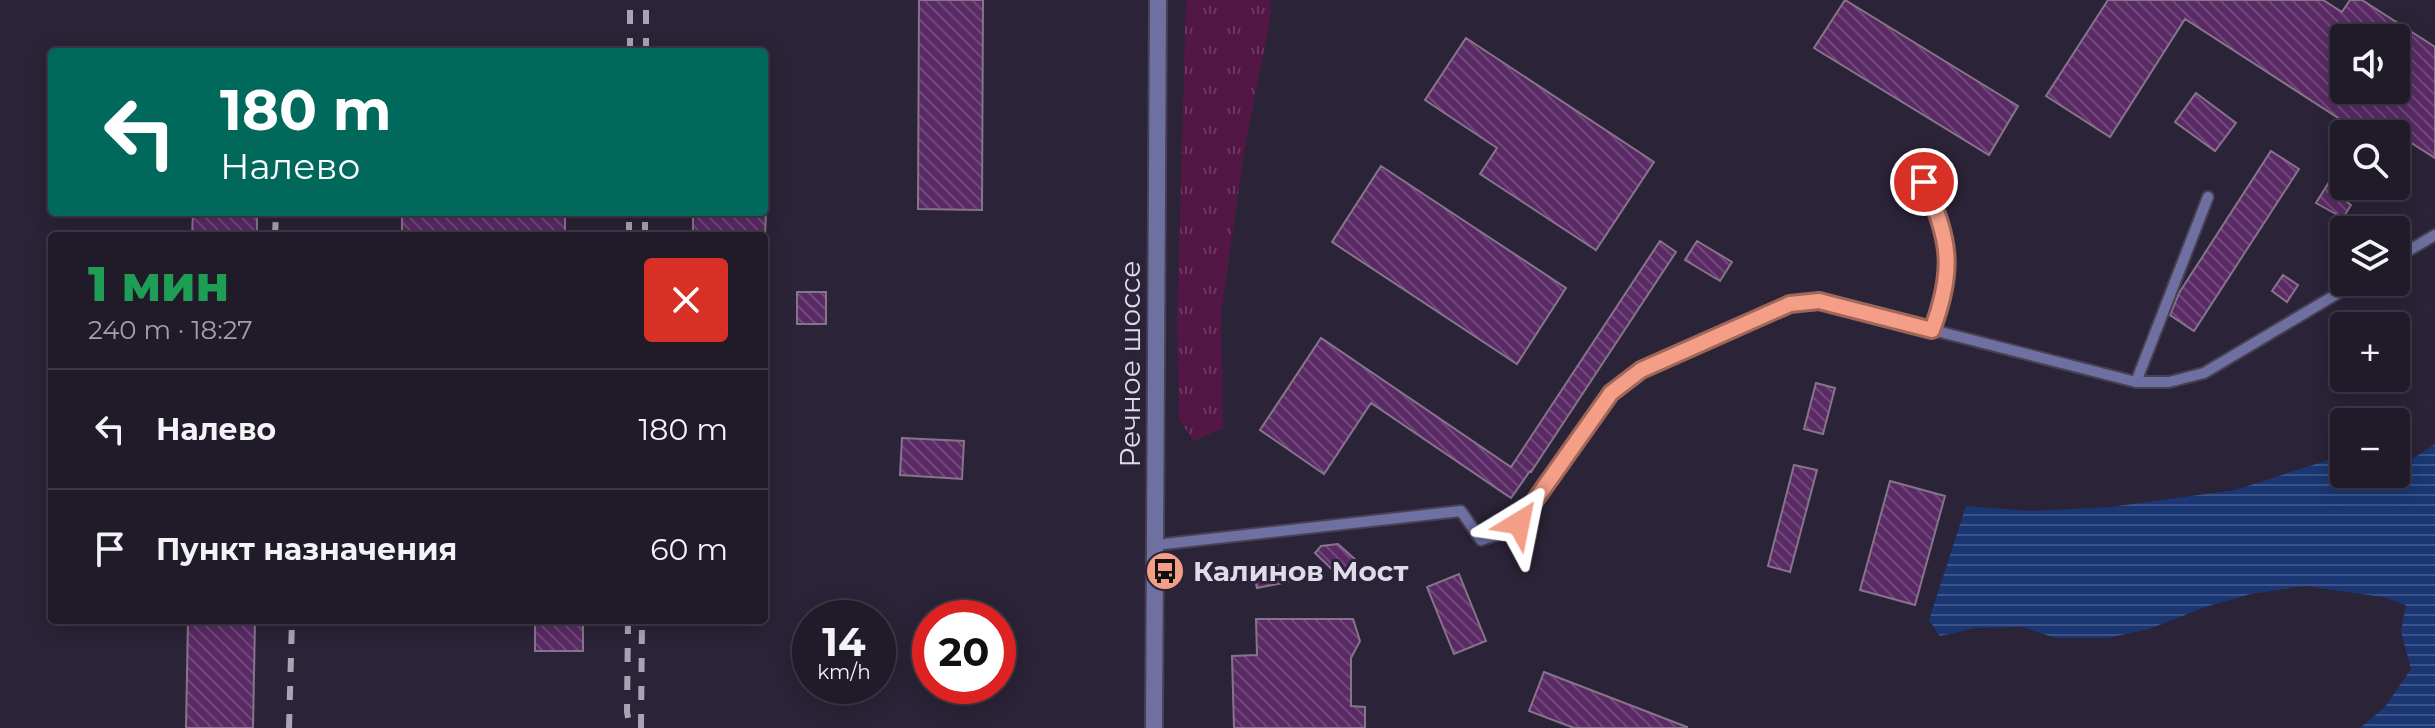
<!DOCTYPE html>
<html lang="ru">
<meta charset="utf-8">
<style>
:root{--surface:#201a29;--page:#2d2735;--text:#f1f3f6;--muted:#a2a1a8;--line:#3d3846}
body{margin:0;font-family:Montserrat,sans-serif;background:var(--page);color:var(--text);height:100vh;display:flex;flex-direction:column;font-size:30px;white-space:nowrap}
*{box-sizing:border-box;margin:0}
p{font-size:26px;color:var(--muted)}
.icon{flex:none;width:44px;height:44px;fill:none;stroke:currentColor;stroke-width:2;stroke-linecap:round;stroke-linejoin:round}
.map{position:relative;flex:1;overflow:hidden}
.sheet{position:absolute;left:48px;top:232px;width:720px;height:392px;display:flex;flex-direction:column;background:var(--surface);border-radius:8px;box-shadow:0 4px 20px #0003,0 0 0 2px var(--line)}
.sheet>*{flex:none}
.banner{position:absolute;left:48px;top:48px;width:720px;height:168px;border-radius:8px;box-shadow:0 4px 20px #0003,0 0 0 2px var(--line);background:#00695c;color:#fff;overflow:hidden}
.fabs{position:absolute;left:2330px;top:24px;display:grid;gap:16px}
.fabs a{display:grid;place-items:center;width:80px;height:80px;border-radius:8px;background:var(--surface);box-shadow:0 4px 20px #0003,0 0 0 2px var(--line);font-size:40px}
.speed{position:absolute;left:792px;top:600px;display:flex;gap:16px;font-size:40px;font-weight:700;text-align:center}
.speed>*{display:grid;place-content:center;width:104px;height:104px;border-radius:50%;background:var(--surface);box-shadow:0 4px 20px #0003,0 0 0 2px var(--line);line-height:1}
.speed small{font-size:20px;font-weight:400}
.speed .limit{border:12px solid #d22;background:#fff;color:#111}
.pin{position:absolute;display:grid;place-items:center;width:68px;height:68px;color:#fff;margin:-34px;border:4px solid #fff;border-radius:50%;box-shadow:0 2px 8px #0007}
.me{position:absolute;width:88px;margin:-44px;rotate:35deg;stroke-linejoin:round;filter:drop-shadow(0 0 6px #0008)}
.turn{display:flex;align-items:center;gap:28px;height:168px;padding:0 40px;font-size:36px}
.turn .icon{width:104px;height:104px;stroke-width:2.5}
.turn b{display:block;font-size:56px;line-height:68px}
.round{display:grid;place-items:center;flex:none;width:84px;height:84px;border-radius:8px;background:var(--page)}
.headline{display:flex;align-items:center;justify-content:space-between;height:136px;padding:0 40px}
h1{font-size:48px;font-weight:800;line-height:60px;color:#1e9e55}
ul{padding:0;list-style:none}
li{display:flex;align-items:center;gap:24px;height:120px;padding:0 40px;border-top:2px solid var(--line)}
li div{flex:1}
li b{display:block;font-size:30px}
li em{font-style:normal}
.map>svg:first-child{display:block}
.grass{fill:url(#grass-tufts)}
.water{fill:url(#water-rules)}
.building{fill:url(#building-back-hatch);stroke:#86758a;stroke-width:2;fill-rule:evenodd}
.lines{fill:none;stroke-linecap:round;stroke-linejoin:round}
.service-casing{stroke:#484053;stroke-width:14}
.tertiary-casing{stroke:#484053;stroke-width:20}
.service{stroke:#6e70a2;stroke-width:10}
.tertiary{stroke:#6e70a2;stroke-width:16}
.rail{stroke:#a9a4b4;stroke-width:6;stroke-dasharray:14 14;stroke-linecap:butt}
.route-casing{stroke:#9f6758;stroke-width:20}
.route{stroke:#f49e88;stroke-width:14}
.labels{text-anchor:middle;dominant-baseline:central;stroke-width:6;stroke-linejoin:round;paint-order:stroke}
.street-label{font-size:28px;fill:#dfdbe9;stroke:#2b2337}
.poi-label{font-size:28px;font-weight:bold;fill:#dfdbe9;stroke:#2b2337;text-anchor:start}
</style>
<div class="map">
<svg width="2435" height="728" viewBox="0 0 2435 728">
<defs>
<pattern id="grass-tufts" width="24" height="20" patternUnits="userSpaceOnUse" patternTransform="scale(2)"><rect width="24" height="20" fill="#531745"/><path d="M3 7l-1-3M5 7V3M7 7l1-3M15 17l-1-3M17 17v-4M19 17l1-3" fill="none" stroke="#6b3860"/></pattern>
<pattern id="water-rules" width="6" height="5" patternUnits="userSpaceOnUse" patternTransform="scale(2)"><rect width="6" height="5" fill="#1a3774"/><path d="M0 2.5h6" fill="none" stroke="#3b5388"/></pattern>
<pattern id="building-back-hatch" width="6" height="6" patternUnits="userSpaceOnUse" patternTransform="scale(2)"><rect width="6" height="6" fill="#5a2a65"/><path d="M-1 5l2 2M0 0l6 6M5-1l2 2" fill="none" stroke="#71487b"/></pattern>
</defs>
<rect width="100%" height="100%" fill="#2b2337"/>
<path class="grass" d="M1186,0h84l1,15 -27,137 -23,162 2,114 -29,13 -15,-21 -2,-97z"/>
<path class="water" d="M2435,444v284h-75l25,-21 26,-38 -10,-38 5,-26 -23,-8 -78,-11 -54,8 -43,12 -59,23 -42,9h-52l-32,-11 -47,1 -36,8 -11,-16 37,-114 65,5 80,-4 124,-17 109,-35v19h52v-10l4,3z"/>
<path class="building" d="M919,0h64l-1,210 -64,-1z
M1845,0l173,106 -29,49 -175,-107z
M2108,0h215l19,12 8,-12h12l73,47v111l-38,-24h-34l-178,-115 -75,118 -64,-41zM2344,38h52v52h-52z
M1466,38l188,124 -58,88 -116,-76 17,-26 -72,-48z
M2196,93l40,30 -21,28 -40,-29z
M2271,151l28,18 -105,162 -24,-16 9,-22z
M1381,166l185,122 -49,76 -185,-122z
M2334,174l10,6 2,6 -6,11 11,8 -8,13 -27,-15z
M193,212h64v24h-65z
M402,212h163v24h-163z
M693,212h73l-1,24h-72z
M1660,241l16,11 -145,220 -1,-1 -19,27 -140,-95 -47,71 -64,-44 61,-92 190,129z
M1697,241l35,21 -12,19 -35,-21z
M2283,275l15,10 -11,17 -15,-11z
M797,292h29v32h-29z
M1816,383l19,5 -12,46 -19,-5z
M902,438l62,3 -2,38 -62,-4z
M1794,465l23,5 -27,102 -22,-6z
M1890,481l55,15 -30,109 -55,-15z
M1338,544l19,17 -15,18 -27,-26 6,-7z
M1284,564l4,18 -31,6 -4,-18z
M1459,574l27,67 -32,13 -27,-67z
M1256,619h97l7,22 -9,17v48l14,1v21h-131l-2,-72 25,-1z
M188,620h67l-2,108h-67z
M535,620h48v31h-48z
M1544,672l143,55v1h-113l-45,-17z"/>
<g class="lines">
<g class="service-casing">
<path id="service" d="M1924,182c26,58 31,87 8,148
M2396,258l39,-23
M2136,382l72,-185
M1155,545l306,-34 20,29 25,-8 13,-9 92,-130 30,-23 149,-66 29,-3 317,81h33l35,-9 153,-91"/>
</g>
<g class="tertiary-casing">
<path id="tertiary" d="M1154,728l4,-728"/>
</g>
<use href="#service" class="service"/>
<use href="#tertiary" class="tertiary"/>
<path class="rail" d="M630,52v-52
M646,52v-52
M275,236l1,-24
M629,236v-24
M645,236v-24
M628,620l-1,92 3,16
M289,728l3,-108
M641,728l1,-108"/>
</g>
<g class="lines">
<g class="route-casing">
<path id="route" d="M1519,523l92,-130 30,-23 149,-66 29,-3 113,29c23,-61 18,-90 -8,-148"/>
</g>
<use href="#route" class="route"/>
</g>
<defs>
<g id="bus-disc" transform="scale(2)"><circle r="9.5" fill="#f49e88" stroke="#2b2337"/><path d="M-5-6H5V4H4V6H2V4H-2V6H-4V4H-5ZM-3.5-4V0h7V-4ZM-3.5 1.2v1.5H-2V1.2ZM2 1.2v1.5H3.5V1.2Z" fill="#111"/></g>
</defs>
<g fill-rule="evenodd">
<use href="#bus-disc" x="1165" y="571"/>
</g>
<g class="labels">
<g class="street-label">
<text transform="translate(1130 364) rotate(-90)">Речное шоссе</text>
</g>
<g class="poi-label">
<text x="1193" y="571">Калинов Мост</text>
</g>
</g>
</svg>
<div class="fabs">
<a><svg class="icon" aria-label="sound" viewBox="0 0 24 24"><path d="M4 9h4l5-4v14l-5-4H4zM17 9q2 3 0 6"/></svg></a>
<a><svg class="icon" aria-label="search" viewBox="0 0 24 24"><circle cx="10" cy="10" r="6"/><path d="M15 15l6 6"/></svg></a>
<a><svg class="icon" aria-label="layers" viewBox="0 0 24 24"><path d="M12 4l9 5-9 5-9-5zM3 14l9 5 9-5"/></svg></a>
<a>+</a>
<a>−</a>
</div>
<div class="speed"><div>14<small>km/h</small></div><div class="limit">20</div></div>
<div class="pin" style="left:1924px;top:182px;background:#d93025"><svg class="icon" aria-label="arrive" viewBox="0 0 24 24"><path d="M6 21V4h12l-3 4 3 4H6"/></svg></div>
<svg class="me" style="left:1519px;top:523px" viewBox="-20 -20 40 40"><path d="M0-17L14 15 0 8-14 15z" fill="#f49e88" stroke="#fff" stroke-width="4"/></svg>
<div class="banner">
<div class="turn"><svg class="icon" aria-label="left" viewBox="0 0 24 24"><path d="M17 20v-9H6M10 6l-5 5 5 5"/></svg><div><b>180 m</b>Налево</div></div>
</div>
<section class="sheet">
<div class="headline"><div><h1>1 мин</h1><p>240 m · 18:27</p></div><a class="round" style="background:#d93025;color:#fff"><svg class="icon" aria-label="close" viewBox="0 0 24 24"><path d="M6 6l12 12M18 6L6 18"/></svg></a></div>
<ul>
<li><svg class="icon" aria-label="left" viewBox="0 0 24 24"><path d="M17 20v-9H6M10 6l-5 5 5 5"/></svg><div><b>Налево</b></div><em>180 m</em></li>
<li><svg class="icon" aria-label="arrive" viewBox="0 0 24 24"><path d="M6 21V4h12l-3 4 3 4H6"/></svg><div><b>Пункт назначения</b></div><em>60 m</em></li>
</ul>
</section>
</div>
